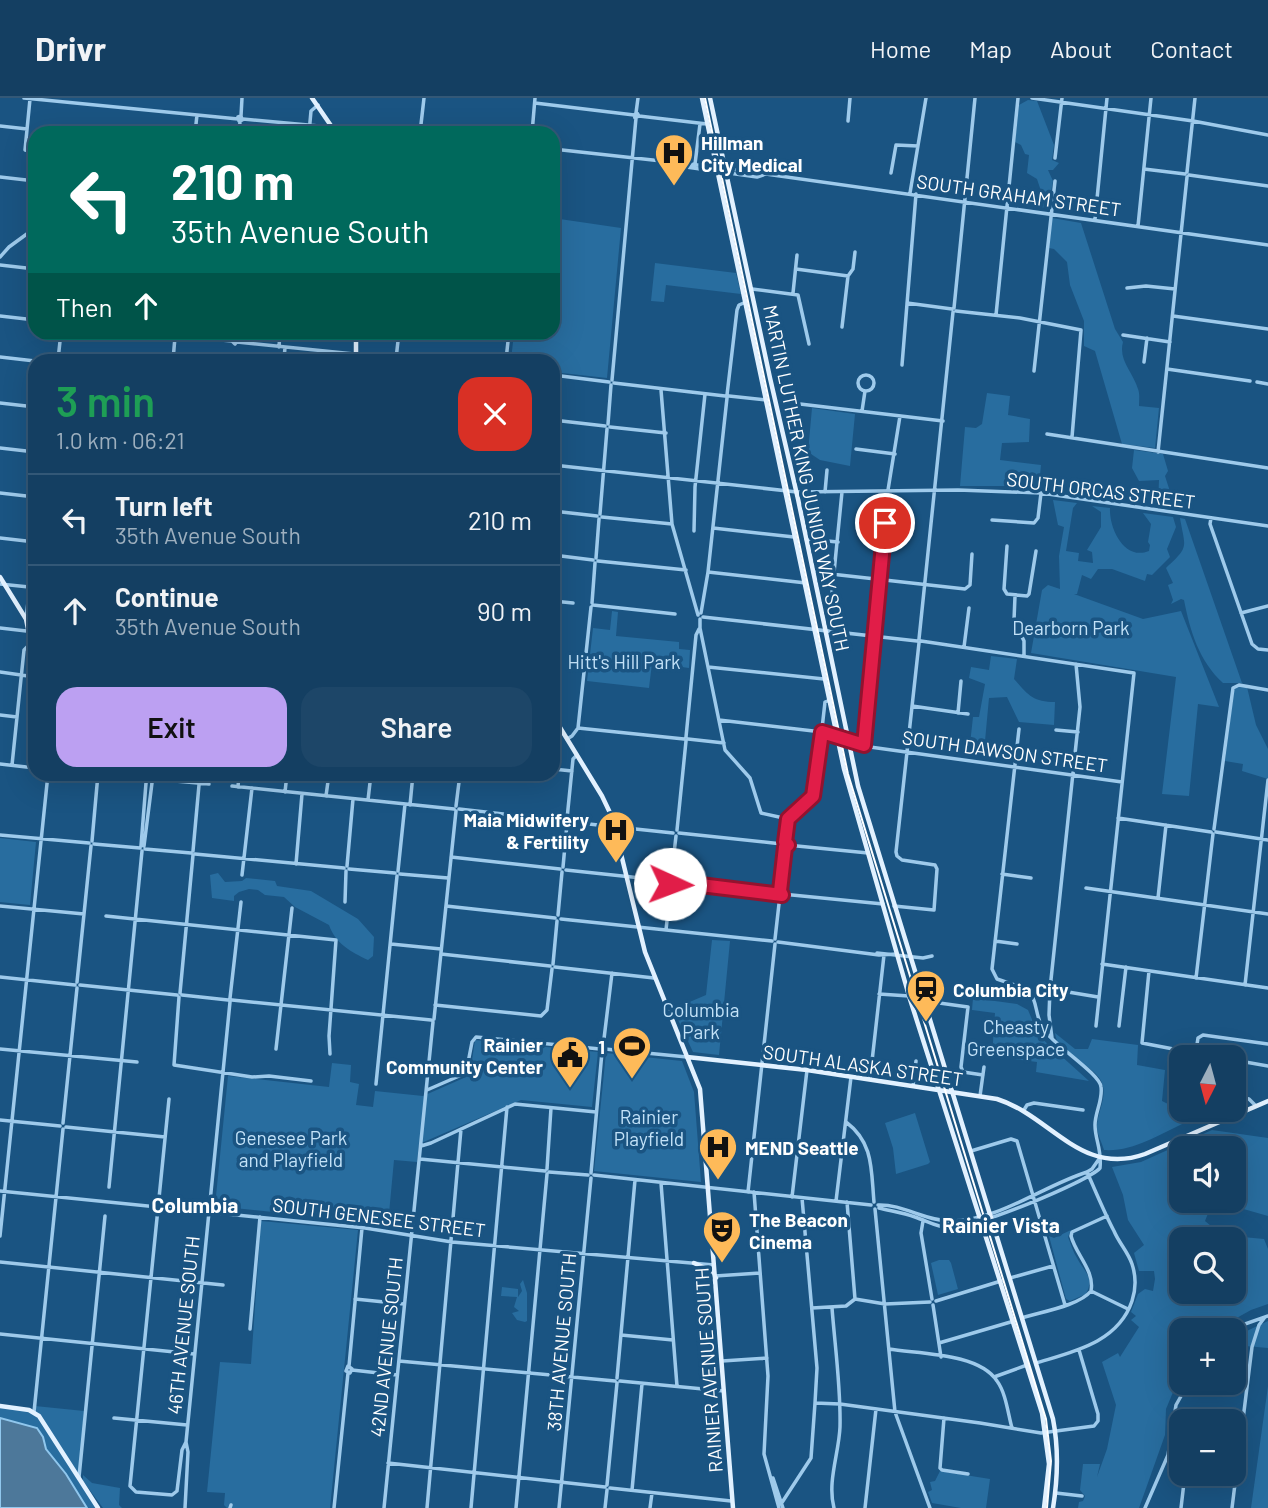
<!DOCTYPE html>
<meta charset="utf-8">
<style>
:root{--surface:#143f62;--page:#1d4668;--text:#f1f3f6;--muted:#9dafbe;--line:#335877;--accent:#bca0f2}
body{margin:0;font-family:Barlow,sans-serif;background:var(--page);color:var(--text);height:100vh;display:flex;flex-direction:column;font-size:26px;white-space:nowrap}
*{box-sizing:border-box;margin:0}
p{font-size:23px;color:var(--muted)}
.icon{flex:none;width:38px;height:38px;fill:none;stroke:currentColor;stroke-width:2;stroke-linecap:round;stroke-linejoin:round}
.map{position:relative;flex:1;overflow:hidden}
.details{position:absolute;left:28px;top:256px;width:532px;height:427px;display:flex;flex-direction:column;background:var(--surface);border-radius:21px;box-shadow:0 7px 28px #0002,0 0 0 2px var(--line)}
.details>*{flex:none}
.hud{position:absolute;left:28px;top:28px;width:532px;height:214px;border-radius:21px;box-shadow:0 7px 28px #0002,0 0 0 2px var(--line);background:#00695c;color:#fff;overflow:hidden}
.needle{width:46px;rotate:186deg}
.buttons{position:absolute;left:1169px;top:947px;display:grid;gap:14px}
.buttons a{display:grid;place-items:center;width:77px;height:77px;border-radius:14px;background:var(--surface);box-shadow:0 7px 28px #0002,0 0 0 2px var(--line);font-size:35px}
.pin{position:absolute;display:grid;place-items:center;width:60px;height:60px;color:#fff;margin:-30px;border:4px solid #fff;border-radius:50%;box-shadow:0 2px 7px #0007}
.me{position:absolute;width:77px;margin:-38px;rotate:92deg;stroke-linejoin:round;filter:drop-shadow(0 0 5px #0008)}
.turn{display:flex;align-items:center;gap:24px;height:147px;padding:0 28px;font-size:32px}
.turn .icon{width:91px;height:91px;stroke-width:2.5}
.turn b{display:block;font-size:49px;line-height:60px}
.then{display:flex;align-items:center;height:66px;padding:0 28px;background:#0003;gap:14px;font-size:26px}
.round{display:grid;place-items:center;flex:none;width:74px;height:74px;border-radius:21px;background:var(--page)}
.summary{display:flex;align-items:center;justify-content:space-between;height:119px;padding:0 28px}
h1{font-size:42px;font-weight:600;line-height:52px;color:#1e9e55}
.button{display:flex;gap:14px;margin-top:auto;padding:14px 28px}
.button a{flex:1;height:80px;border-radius:21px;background:var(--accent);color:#111;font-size:28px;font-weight:600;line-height:80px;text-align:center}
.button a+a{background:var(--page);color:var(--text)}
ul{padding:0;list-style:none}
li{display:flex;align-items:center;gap:21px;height:91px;padding:0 28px;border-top:2px solid var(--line)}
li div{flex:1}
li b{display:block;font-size:26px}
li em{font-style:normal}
header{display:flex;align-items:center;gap:42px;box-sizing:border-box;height:98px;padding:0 35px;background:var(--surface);border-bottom:2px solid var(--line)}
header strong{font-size:33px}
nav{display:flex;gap:38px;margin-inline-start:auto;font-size:24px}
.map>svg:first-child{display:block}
.green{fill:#286d9f;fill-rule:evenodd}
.water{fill:#4d789a;stroke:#90c7ed;stroke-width:2}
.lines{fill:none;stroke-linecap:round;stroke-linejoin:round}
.minor{stroke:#9ecaeb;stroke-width:3.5}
.major{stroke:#e2f1ff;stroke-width:4.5}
.tram{stroke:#fff;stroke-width:2}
.route-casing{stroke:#92132f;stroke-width:18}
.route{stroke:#e11d48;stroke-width:12}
.labels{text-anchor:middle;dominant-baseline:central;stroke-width:7;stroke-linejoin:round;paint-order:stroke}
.poi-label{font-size:19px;font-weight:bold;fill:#fff;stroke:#1a5482;text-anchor:start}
.street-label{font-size:19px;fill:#fff;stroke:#1a5482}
.park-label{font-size:19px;fill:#c3e2f8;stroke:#1a5482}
.neighbourhood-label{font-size:21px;font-weight:bold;fill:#fff;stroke:#1a5482}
</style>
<header>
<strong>Drivr</strong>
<nav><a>Home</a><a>Map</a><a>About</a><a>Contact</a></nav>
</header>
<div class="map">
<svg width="1268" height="1410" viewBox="0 0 1268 1410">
<rect width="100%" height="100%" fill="#1a5482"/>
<path class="green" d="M1028,2l9,1 17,44 -2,15 7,3 -6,7h-5l5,11 -5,27 -8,-1 1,-16 -4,-12 -10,-6 2,-18 -4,-1 -4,-9 -6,-3 4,-37z
M553,120l68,10 -14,150 -54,-6v-12h-42l3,-27 39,-1z
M1052,120l29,5 34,106 8,13c-5,18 10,30 15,47 2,5 1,11 1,17l20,2 -4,40 -33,-4 -27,-93 -11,-5v-25l-14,-36 -3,-23 -13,-13 -5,-1z
M655,165l81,10 5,21 -75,-9 -2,17 -13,-1z
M987,295l23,3 -2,19 22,4 -1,23 -27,1 -2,17 41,5 -2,21h-79l5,-59 11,1 6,-4z
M812,310l43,6 -5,52 -30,-6 -12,-8z
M1134,352l29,4 5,17 -3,5 10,31 -17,-3 1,-24 -20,1 -7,-13z
M1053,402l24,3 -4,5 -7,43 13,2 -1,8 15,2 -1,-11 -5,-2 14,-23v-15l-9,-6 18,2c-1,20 14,53 39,43l1,-6 -2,-3 3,-18 -8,-11 30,4 3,10 -9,22 3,8 -18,18 -5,-1 -2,7 -33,-12h-14l-7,10 -9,-4 -5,19h-3l69,25 38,-8 38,96 -21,-3 -9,92 -27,-2 14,-117 -145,-24 11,-63 6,-5 12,4 -1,-33 5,-29 -6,-2z
M1180,420l5,1 57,164h-19c-24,-22 -33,-52 -39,-83l-3,-1 -10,5 2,-4 -5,-15 5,-2 -7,-15c24,-22 19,-20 14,-50z
M612,513l6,1 -2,24 63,6v7l11,1 -1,18 -37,-5 -3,25 -62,-7 6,-53 17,2z
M991,558l26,3 -3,20c14,16 19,23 41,23l-1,23 -35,-3 -12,-25 -18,1 -4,43 -7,4 -8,-1 3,-27h6l6,-33 -16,-6 2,-11 18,3z
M1239,588l8,1 9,38 12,24v30l-26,-8 1,-7 -18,-3 9,-72z
M0,740l36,4 -6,63 -30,-3z
M218,775l7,9 17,-1 4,-3 29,3 2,5 34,5 47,28 16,18 -1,19 -5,4c-17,-8 -33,-17 -39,-35l-34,-18 -11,-10 -19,-2 -7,-5 -9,-1 -10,3 -5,4v5l-22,-3 -2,-23z
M712,842l18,1 -11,114 -26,-3 -20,-43 33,-14z
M973,900l44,6 11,6 11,26 50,45 -53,-9 1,-10 -45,-6 3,-43 -23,-3z
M1055,935l20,16h13l4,-10 46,6 -1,20 28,5 -3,31 20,10 2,12c-25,12 -52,29 -80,27 -2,-7 -6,-14 -7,-21 -1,-16 13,-34 3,-50 -11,-17 -43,-24 -45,-46z
M475,942l123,12 -6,55 -71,-7 -102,44 -2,18 -23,-2 -6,64 -173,-18 13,-130 101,11 3,-24 19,2 -1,17 9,2 -3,21 17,2 2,-16 48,5 43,-19 5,-10z
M606,955l76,8 12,31 7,90 -107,-11z
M915,1015l15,49 -2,2 -32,10 -3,-26 -8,-25z
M1212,1032l56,8v78l-42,-12 -17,7 -4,10 17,14 42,4 4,10v55l-17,6 -36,20h-34v43l-15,36 -1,26 -26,73h-61l1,-6 4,-1 2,-5 -5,-6 3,-26h17l-3,13 10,-28 9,-44 -14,-43 16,-9 2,4 19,-30 -8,-7 5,-4 -5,-4 7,-18 7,-5 8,2 2,-12 -1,-8h-15l-5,-18 10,-8 -16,-25 -5,-25 -11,-28 29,-5zM1234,1050v52h-53v-52zM1234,1141v53h-53v-53z
M261,1123l97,9 -28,278h-103l-3,-3 1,-12 -18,-1 13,-130 31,2z
M1071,1132l-3,7c3,7 5,15 9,21 7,14 18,19 9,36l-16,7 -4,-2 -17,-63 5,2z
M939,1162h10l2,3 7,26 -20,6 -7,-32z
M523,1182l4,13v28l-2,1 -8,-2 -5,-7 7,-2 -5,-4 3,-10 -16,-1 1,-9 16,2v8l4,-6 -2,-7z
M1268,1223v27l-34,-3v-8z
M1268,1288v122h-17z
M35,1308l49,5 -6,70 19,27h-10l-21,-34 -20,-26 -3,-11 -6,-8 -37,-11v-11l28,4 6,3z
M940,1373l50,8 -4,29h-25l-29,-5 -4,-11 4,-2 -2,-8 5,-1z
M83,1377l9,8 28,5 -1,17 3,3h-19l-20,-27z"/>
<path class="water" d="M0,1320l37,10 6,9 3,12 20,25 21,34h-87z"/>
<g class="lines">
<path class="minor" d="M24,0l214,21
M1032,0l161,23 75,14
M30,1l-5,51 10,2
M535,5l99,12
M636,15l2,-15
M637,15l2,3 -4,2 -1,-3z
M241,18l1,-18
M241,18l1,4 -3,1 -1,-4z
M639,18l68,8
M243,21l152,14
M848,23l2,-23
M0,28l27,3
M195,35l2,-18
M239,35l1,-11
M284,35l1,-9
M309,35l2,-22 7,-6
M420,35l4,-35
M532,35l3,-35
M553,51l163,18 552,78
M1055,60l7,-60
M669,65l3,2 85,12 6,-2
M695,66l5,-40
M1144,71l41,5
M1187,74l8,-74
M891,75l5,-28 22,1
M1189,77l79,11
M0,79l35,4
M910,95l16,-95
M1095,121l12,-121
M1138,128l13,-128
M0,159l9,-10 26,-19
M0,167l35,4
M796,171l52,7
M1127,190l19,-2 29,3
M752,191l46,6 11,49
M793,195l4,-38
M907,205l45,6
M954,210l21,-210
M956,213l64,7 61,12 -9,107
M996,217l22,-217
M0,218l35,4
M1173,218l95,13
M842,229l6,-51 5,-7 2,-17
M145,234l29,3
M176,236v-2
M1123,237l47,7
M177,238l55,5
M235,241l2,2 -2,3 -3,-3z
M237,244l176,18
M279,249l1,-15
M0,259l35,4
M396,261l3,-27
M58,262l3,-28
M173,262l2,-23
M284,262l1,-13
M506,262l3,-28
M1144,264l3,-24
M902,267l14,-171
M1167,271l83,12
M1034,273l21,-190
M858 285a8 8 0 1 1 16 0a8 8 0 1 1-16 0Z
M553,277l56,7
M612,282l24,-262
M1257,284l11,2
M614,285l111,13
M661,292l11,134 26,91
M727,297l10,-85 2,-5 7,-3
M729,298l37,4
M0,305l35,4
M800,306l143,17
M862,313l3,-20
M553,322l52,6
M608,326l3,-39
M610,329l56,6
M1047,336l221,34
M0,350l35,4
M856,351l39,5
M1158,354l29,-275
M553,367l244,27 161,-2 83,3 227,33
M825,394l2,-22
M0,395l35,4
M553,413l44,5
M600,416l7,-85
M602,419l70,7
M1211,420l-1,6 42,120 6,5 10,1
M992,422l42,3 4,-5 3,-25
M713,430l81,9
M694,433l1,-44 10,-93
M0,440l35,4
M806,441l32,3
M1007,448l-3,43 3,5 20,2 2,-2 7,-43
M553,457l40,5
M596,460l3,-39
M598,463l88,9
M708,474l98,11
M813,474l152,17 5,-4 2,-31
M0,486l29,3
M1015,498l-1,24 10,21v15
M553,503l20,2
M592,505l3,-40
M593,507l82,9
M701,515l7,-41 19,-174
M830,515l12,-121
M1241,515l27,-7
M703,519l214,24
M26,521l9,-77
M700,521v9l25,122 25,28 11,35 27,6
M0,530l35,4
M919,541l34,-327
M921,543l213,32 -38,353
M964,549l5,-39
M708,569l116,12
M0,574l35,5
M912,608l56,8
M958,615l3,-32
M0,617l17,2
M719,622l103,12 48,15 252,35
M578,630l13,-121
M1056,632l22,2
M686,639l10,-102 3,-6
M567,641l5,-3 6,-8 106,11
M688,641l36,4
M864,647l24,-255 12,-74
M0,666l35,4
M12,667l12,-115 7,-7
M553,671l19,2
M96,676l113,10
M232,688l222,23
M238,689l1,-13
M285,694l2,-18
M326,698l3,-22
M368,702l3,-26
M410,707l3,-31
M456,708l4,-32
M459,711l106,12
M1118,720l93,14
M567,721l6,-60 4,-4
M570,724l103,11
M1214,731l19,-141 6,-3 29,5
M677,732l9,-89
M1216,734l52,8
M679,735l103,11
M0,737l89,8
M92,743l6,-67
M785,744l3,-23 22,-18 5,-10 10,-89 5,-2
M94,746l46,4
M787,747l81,8
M141,748l5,-63 3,-4
M144,748l8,-63 -3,-4
M145,751l46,4
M193,753l7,-77
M195,756l149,14
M451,759l109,12
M296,766l6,-70
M347,768l6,-67
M563,769l4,-43
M349,771l46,4
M566,772l103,11
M398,773l7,-67
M400,776l48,4
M1002,776l29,4
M242,777l10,-87
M671,781l5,-43
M674,784l104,11
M1086,790l182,26
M780,793l5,-44
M782,796l101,10
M1158,800l8,-73
M345,804l1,-31
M0,808l84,8
M446,808l109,12
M894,808l40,4 3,-41 -2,-4 -33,-5 -5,-4 -1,-4 23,-209
M558,817l4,-43
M106,818l230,24 -7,96 1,18
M561,821l211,22
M666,832l5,-46
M775,841l5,-44
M995,843l22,3
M778,844l101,13 18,-1
M391,846l50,5
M877,855l46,5 9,-2
M441,856l109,12
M553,866l4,-43
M1102,866l166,24
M555,869l99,11
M1149,873l-7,72 73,14
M0,879l75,8
M1196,880l17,-144
M77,884l14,-136
M80,887l97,10
M1245,887l23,-205
M1050,891l48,8
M180,895l13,-138
M879,896l30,2
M182,897l46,5
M179,899l-5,68 78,12 17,-1 42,5
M230,900l11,-96
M232,902l199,20
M925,903l43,6 -7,60 2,5 20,3
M435,907l106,11 6,-6 5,-41
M434,921l22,-208
M1119,928l7,-59
M1052,940l-3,-23 1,-26 30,-282 -4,-43
M603,949l9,-74
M0,951l137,13
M276,951l16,-141
M605,951l82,8
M1195,959l3,-19 5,-3 65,9
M1234,962l34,6
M870,981l14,-124
M376,986l21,-208
M913,988l3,-25
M427,992l39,-17 6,-31 4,-5 124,12
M980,998l4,-29
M1234,998l15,3 7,7
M169,1001l-39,387 6,6 36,3 5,-4 5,-41 4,-8 44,-440
M1024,1012l3,-5 7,-2 49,7
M0,1022l60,6
M846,1024c28,21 25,48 28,80
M63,1025l14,-135
M66,1029l99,10
M421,1048l10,-3 84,-39 81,8
M971,1053l40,-12 6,2 48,164
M420,1061l125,12
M547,1071l4,-61
M549,1074l39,3
M591,1075l11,-121
M594,1077l277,30
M661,1085l16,203
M109,1089l33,-336
M0,1093l365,37 87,14 262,23
M748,1094l27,-248
M754,1094l14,184 -4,78 15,54
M792,1099l15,-127
M836,1103l15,-124
M847,1104l8,97
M878,1107c25,-1 47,16 73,16 47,0 92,-35 136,-49l5,-3 7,-10
M879,1110c12,3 25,5 36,9 12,4 23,11 36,11 21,1 137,-46 149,-60 2,-19 -5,-28 -5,-43 0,-13 8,-25 6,-38 -1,-13 -46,-41 -57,-57 -9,-12 -6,-28 -15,-40l-32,-11 -5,-10 27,-240
M875,1111l20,203 35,96
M923,1123l-2,12 11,66
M0,1138l48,-462
M0,1164l223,23
M715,1178l45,-3
M1010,1180l43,-12
M1091,1193c4,-20 -15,-36 -20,-55l1,-4 35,-16
M355,1201l49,5
M936,1203l65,-20
M933,1207l8,52
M812,1210l34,-2 9,-7 30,5 45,-2
M832,1210c3,39 9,80 8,119 -1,26 -13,55 -6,81
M1022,1220c18,-6 57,-12 69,-27l37,18
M250,1231l10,-112
M1228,1232l40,-14
M0,1236l194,20
M621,1237l52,5
M939,1245l75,-22
M889,1251c31,5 90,4 108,32 9,12 11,33 15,47
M399,1263l216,20
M722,1263l45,-3
M1036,1265c36,-11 82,-20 96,-62 4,-12 4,-25 0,-37 -4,-12 -13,-21 -18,-33 -10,-19 -18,-39 -27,-59
M348,1268l4,3 -2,4 -4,-2z
M349,1268l13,-138
M352,1272l45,5
M994,1279l33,-12
M617,1280l18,-198
M620,1283l104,10
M815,1305l25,1 140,19 61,10 53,-7 4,-5v-7l-19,-64
M34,1314l29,-283
M114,1320l73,7
M944,1320l-4,50 2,2 26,4
M388,1365l217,24
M79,1379l26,-261
M773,1380l10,30
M607,1387l10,-102
M610,1390l121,13
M632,1392l10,-106
M1056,1395l26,3
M781,1406l30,-46 4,-55 2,-35 -15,-170
M185,1410l3,-56 -2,-10
M230,1410l1,-3
M334,1410l14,-135
M384,1410l49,-486
M427,1410l34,-379
M471,1410l36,-401
M516,1410l31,-334
M559,1410l32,-330
M605,1410l2,-18
M650,1410l2,-15
M865,1410l11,-99
M1145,1410l23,-53 8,-50 13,-23
M1181,1410l4,-34
M1232,1410l20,-161 7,-22 6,-8"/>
<path class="major" d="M312,0l24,35
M702,0l142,671 65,227 133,417 7,51 -5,44
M710,0l60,280 28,121 60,287 195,633c6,31 5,58 0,89
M356,234v28
M0,479l26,42 9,44
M553,618l49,80 10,21 33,135 55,137 33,419
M687,959l120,13 190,29c54,17 84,78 148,55l123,-53
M694,1165l13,6 9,9
M0,1308l29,4 10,6 59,92"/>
<path class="tram" d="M705,0l143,676 198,645 5,42 -4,47"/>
</g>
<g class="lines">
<g class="route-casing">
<path id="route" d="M670,786l6,-2 106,13 -2,-4 5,-44 3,-2 -3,-3 3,-23 25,-23 9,-64 42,13 21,-222"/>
</g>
<use href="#route" class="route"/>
</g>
<defs>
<g id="hospital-pin" transform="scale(2.0125)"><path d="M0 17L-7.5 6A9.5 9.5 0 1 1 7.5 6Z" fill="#feba59" stroke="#1a5482"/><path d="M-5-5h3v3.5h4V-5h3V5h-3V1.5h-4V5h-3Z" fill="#111"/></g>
<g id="station-pin" transform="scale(2.0125)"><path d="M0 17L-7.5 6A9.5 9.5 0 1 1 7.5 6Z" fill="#feba59" stroke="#1a5482"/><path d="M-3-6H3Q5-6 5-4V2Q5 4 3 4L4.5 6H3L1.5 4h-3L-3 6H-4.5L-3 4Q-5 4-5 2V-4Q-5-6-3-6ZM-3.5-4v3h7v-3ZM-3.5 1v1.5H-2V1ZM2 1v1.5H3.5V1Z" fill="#111"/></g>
<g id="stadium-pin" transform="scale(2.0125)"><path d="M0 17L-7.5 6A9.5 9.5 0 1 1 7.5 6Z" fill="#feba59" stroke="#1a5482"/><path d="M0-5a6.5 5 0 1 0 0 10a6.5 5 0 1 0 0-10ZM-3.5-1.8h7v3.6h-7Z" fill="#111"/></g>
<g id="civic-pin" transform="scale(2.0125)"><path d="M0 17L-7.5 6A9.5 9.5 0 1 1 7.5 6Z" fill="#feba59" stroke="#1a5482"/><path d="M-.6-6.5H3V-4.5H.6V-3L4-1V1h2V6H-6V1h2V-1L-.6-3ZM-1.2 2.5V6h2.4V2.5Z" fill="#111"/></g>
<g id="theatre-pin" transform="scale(2.0125)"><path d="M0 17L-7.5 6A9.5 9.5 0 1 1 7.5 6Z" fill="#feba59" stroke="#1a5482"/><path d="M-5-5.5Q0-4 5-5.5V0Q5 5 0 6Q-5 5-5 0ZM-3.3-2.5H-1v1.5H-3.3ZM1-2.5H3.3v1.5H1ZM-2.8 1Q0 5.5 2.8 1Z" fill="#111"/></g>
</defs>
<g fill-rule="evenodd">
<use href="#hospital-pin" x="674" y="55"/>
<use href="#hospital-pin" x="616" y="732"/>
<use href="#station-pin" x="926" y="891"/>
<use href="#stadium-pin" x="632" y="948"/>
<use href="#civic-pin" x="570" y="957"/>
<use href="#hospital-pin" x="718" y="1049"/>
<use href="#theatre-pin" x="722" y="1132"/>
</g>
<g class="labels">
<g class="poi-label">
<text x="701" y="44">Hillman<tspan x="701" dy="22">City Medical</tspan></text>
<text x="589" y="721" text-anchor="end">Maia Midwifery<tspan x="589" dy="22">&amp; Fertility</tspan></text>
<text x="953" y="891">Columbia City</text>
<text x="543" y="946" text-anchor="end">Rainier<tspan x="543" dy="22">Community Center</tspan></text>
<text x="605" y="948" text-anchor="end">1</text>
<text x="745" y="1049">MEND Seattle</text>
<text x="749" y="1121">The Beacon<tspan x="749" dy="22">Cinema</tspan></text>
</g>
<g class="street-label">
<text transform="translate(1019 97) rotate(8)">SOUTH GRAHAM STREET</text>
<text transform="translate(807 380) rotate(78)">MARTIN LUTHER KING JUNIOR WAY SOUTH</text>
<text transform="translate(1101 392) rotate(7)">SOUTH ORCAS STREET</text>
<text transform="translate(1005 653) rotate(8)">SOUTH DAWSON STREET</text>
<text transform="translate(863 967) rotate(8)">SOUTH ALASKA STREET</text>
<text transform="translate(379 1119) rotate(7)">SOUTH GENESEE STREET</text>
<text transform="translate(183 1227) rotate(-84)">46TH AVENUE SOUTH</text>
<text transform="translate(561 1244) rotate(-85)">38TH AVENUE SOUTH</text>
<text transform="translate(386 1249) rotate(-84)">42ND AVENUE SOUTH</text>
<text transform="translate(708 1272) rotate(-94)">RAINIER AVENUE SOUTH</text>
</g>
<g class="park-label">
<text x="1071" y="529">Dearborn Park</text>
<text x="624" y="563">Hitt's Hill Park</text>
<text x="701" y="911">Columbia<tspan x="701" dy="22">Park</tspan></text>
<text x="1016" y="928">Cheasty<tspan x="1016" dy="22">Greenspace</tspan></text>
<text x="649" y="1018">Rainier<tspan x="649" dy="22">Playfield</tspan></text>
<text x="291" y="1039">Genesee Park<tspan x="291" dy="22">and Playfield</tspan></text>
</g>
<g class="neighbourhood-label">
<text x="195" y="1106">Columbia</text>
<text x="1001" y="1126">Rainier Vista</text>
</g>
</g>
</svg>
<div class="buttons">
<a><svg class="needle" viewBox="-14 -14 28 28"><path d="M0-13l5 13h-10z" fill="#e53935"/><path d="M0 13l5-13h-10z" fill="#9dafbe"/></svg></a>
<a><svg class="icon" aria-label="sound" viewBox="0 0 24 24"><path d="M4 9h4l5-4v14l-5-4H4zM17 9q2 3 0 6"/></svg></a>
<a><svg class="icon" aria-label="search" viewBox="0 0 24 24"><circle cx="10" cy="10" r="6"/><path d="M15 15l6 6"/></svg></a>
<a>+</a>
<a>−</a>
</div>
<div class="pin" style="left:885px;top:425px;background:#d93025"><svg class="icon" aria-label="arrive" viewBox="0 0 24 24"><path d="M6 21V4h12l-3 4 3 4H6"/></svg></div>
<svg class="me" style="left:670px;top:786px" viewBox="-20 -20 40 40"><circle r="19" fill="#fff"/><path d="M0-13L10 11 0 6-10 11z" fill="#e11d48"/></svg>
<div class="hud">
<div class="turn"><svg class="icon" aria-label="left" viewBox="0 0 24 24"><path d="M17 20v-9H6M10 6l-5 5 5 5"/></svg><div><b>210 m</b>35th Avenue South</div></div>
<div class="then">Then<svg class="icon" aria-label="ahead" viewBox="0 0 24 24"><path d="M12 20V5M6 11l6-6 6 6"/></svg></div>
</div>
<section class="details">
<div class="summary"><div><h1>3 min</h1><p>1.0 km · 06:21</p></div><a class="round" style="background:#d93025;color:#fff"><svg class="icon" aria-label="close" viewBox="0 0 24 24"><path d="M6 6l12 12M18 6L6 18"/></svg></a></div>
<ul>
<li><svg class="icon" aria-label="left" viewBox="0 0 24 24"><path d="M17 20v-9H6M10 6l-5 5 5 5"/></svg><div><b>Turn left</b><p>35th Avenue South</p></div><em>210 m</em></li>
<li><svg class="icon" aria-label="ahead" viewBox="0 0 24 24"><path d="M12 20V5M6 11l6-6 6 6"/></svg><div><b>Continue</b><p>35th Avenue South</p></div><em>90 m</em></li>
</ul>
<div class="button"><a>Exit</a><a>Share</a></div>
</section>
</div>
